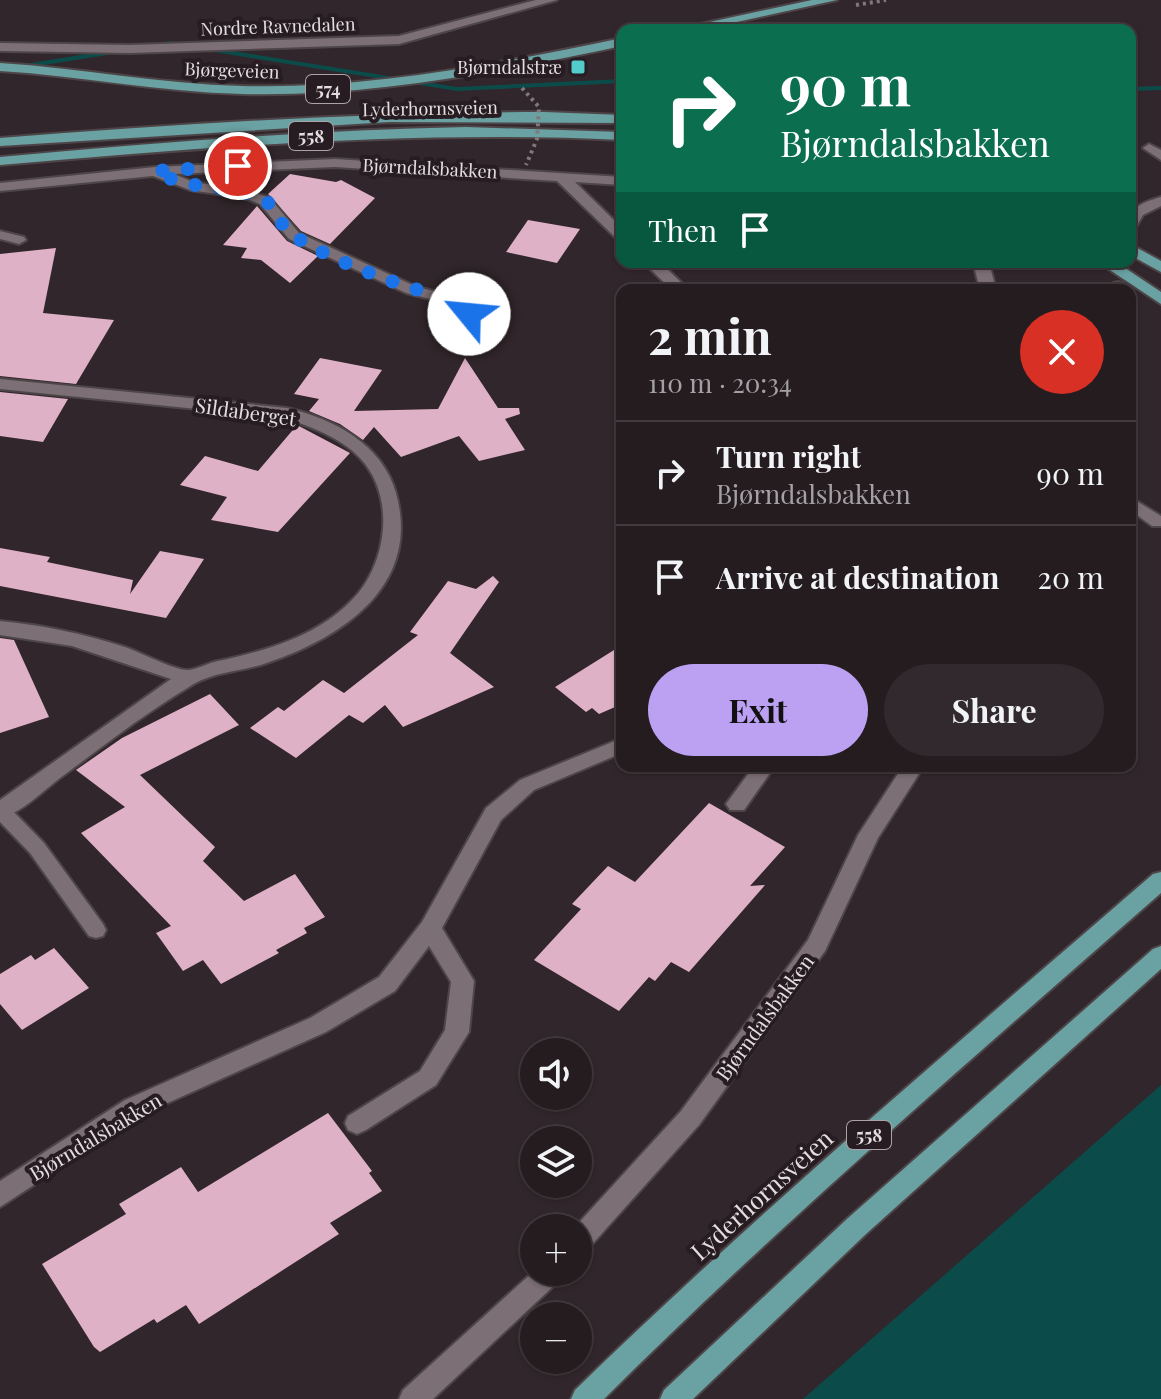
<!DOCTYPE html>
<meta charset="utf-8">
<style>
:root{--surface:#251c20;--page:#31292d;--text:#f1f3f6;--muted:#a3a1a5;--line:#423a3e;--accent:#bca0f2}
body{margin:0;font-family:"Playfair Display",serif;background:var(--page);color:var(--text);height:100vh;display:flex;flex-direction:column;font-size:30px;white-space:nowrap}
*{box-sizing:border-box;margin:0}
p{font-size:26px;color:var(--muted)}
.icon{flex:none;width:44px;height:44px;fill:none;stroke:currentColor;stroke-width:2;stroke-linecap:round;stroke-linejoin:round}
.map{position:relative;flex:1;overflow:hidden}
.sheet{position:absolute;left:616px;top:284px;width:520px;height:488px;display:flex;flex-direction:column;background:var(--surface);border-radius:16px;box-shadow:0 2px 6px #0004,0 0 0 2px var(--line)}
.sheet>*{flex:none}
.banner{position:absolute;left:616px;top:24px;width:520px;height:244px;border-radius:16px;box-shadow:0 2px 6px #0004,0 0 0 2px var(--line);background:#0b6e4f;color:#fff;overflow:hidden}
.fabs{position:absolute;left:520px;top:1038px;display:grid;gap:16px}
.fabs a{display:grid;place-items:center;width:72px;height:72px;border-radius:50%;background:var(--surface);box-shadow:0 2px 6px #0004,0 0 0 2px var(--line);font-size:40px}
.pin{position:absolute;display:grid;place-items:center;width:68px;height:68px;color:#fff;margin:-34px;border:4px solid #fff;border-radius:50%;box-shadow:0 2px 8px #0007}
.me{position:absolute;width:88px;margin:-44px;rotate:298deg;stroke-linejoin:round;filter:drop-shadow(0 0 6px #0008)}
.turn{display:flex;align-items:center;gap:28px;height:168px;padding:0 32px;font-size:36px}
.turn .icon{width:104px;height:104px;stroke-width:2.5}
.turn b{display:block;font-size:56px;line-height:68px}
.then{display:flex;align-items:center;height:76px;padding:0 32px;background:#0003;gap:16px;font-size:30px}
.round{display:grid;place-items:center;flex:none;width:84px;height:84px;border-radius:42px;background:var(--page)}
.head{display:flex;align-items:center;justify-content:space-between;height:136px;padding:0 32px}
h1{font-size:48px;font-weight:700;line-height:60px}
.cta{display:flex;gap:16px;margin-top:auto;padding:16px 32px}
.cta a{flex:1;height:92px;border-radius:48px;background:var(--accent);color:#111;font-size:32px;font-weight:700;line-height:92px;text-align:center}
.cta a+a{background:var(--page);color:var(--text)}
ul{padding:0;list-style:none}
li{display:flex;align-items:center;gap:24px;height:104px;padding:0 32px;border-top:2px solid var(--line)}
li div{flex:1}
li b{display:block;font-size:30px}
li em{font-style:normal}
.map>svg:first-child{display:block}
.water{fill:#0b4c4b}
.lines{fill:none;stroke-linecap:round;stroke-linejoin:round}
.stream{fill:#0b4c4b;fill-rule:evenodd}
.building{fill:#dfb1c6}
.lane-casing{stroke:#4d4548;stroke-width:4}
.street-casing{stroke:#4d4548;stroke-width:4}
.primary-casing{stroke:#4d4548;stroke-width:4}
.path{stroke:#82787c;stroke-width:4;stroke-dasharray:3 4;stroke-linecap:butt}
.lane{fill:#7c6f75;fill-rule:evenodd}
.street{fill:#7c6f75;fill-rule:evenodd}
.primary{fill:#6aa1a2;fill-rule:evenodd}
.path-bridge{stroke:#82787c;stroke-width:4;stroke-dasharray:3 4;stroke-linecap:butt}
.route{stroke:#1a73e8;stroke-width:14;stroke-dasharray:0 25.2}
.poi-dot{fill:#53cdcb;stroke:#271c21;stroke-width:3}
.labels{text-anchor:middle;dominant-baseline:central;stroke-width:8;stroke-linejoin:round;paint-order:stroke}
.far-street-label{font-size:18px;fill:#e4dde0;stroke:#271c21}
.far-poi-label{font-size:18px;fill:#e4dde0;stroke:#271c21;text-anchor:end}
.shield{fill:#271c21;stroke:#aba3a7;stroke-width:2}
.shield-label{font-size:18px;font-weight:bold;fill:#e4dde0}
.street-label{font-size:20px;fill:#e4dde0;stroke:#271c21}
.near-street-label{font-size:24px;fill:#e4dde0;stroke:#271c21}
</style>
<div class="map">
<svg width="1161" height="1399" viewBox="0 0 1161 1399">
<rect width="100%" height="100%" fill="#31262b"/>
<path class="water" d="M1161,1085v314h-358z"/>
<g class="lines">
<path class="stream" d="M170,41l287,46 165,-8v4l-165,8 -287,-46 -21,3 -4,-2z
M123,48l4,2 -1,2 -126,20v-4z
M1161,86v4l-31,1v-4z"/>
</g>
<path class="building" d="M290,174l46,8 5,-2 34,18 -45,46 -29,-13 -33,-37z
M257,206l30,35 31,15 -28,27 -29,-23 -20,-2 6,-10 -24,-3z
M528,220l52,9 -23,34 -51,-11z
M56,248l-13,65 71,7 -38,64 -76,-8v-122z
M320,358l62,12 -28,41 84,-2 27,-51 33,50h21l1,6 -15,5 20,31 -46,11 -20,-25 -58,21 -27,-30 -11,13 -23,-16 -31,-13 10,-12 -25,-5z
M0,392l68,7 -25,43 -43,-6z
M297,425l53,28 -72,79 -67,-12 16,-23 -47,-12 25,-29 53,15z
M0,548l50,9 -3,5 86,18 -3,14 30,-43 44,8 -38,59 -166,-32z
M493,576l6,6 -49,71 44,34 -91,40 -18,-22 -22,18 -14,-8 -53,43 -46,-30 28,-21 6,4 39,-31 21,13 74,-58 -8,-3 38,-51 28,8z
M0,638l14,2 35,77 -49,16z
M622,645v59l-23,10 -7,-6 -6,4 -31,-25z
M210,694l29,31 -99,50 75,72 -12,14 41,40 51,-27 30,43 -21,11 3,5 -31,17 3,3 -58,31 -18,-24 -20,11 -27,-38 15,-7 -90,-93 44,-26 -49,-37 46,-32z
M709,803l76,44 -35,39 15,-1 -76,87 -18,-10 -16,19 -6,-4 -30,34 -85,-51 47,-51 -9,-5 36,-38 27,16z
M54,948l35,40 -67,42 -22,-26v-30l31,-19 4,5z
M328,1113l44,58 -3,2 13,18 -52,32 9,11 -140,90 -13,-19 -29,18 -3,-4 -54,33 -6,-5 -52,-83 84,-50 -7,-10 62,-37 17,25z"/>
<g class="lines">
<g class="lane-casing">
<path id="lane" d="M1149,144l12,6v10l-18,-12z
M1161,197v9l-18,9 -7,12 -6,1c0,-22 11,-25 31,-31z
M0,231l24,6 2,3 -7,4 -19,-5z
M1118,282l5,1 2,7h-14l2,-7z
M1130,497l31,19v10h-9l-22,-16z
M0,804l8,2 36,37 59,81 3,6 -3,6 -7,2 -7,-2 -59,-83 -30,-31z"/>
</g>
<g class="street-casing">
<path id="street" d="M536,0h21l-158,44 -269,9 -130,-2v-8l130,2 269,-9z
M335,159l287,18v8l-47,-3 47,46v13l-5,-2 -60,-58 -222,-14 -161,7 19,8 54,8 23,8 29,35 118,54 50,12 10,15 -8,5 -6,-2 -8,-12 -49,-12 -117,-54 -29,-35 -16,-6 -54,-8 -37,-14 -153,15v-8l155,-16z
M643,262h17l29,28h-17z
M973,262h16l7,28h-16z
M0,379l287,29c47,11 95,36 109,85 26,94 -56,146 -132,171 -25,8 -53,8 -75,23 -45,27 -87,60 -129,91 -18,14 -38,34 -60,41v-19l171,-121 -99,-33 -72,-11v-14c43,4 84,13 125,26 15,5 51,24 63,23 10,-1 20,-7 30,-9 47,-10 97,-24 132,-59 37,-35 47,-105 10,-144 -20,-21 -49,-31 -75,-40l-285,-29z
M622,738v15l-88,37 -33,30 -59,108 32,53 -5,51 -33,53 -70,45 -9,4 -9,-4 -3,-7 3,-7 72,-45 25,-41 6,-48 -22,-36 -34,45 -69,41 -183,82 -143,93v-26l125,-81 185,-82 69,-41 43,-55 64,-114 34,-28z
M754,766h21l-31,44h-14l-4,-6z
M903,766h21l-46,72 -53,113 -126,174 -112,125 -9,4v-26h-4l107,-117 127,-171 50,-105z
M534,1271l30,1 -4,8 -127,119h-34l4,-9z"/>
</g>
<g class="primary-casing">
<path id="primary" d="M812,0h25l-137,30h-27z
M622,38v8c-125,26 -251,51 -380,48 -81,-2 -161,-18 -242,-23v-8c81,5 161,21 242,23 129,3 255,-22 380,-48z
M544,112l78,3v8l-233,-1 -389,24v-8c181,-14 362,-26 544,-26z
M466,127l156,5v8c-208,-10 -414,7 -622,25v-8c155,-14 310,-27 466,-30z
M1130,244l31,17v11l-31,-17z
M1098,262h18l45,30v12z
M1161,872v21c-189,166 -379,329 -557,506h-33l4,-9c186,-181 383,-347 578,-516z
M1161,946v23l-295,265 -173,165h-33l4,-9 184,-172 305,-269z"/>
</g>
<path class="path" d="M856,5l30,-5"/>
<use href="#lane" class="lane"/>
<use href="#street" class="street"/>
<use href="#primary" class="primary"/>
<path class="path-bridge" d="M522,88l17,19 -2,32 -11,26"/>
</g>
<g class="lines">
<path class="route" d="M238,166l-83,5c34,21 75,12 110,30 14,7 14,25 26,33 43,29 120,56 170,68l8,12"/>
</g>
<rect class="poi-dot" x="570" y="59" width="16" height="16" rx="4"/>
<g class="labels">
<g class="far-street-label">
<text transform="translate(278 26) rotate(-2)">Nordre Ravnedalen</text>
<text transform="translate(232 70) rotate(2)">Bjørgeveien</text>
<text transform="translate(430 108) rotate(-1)">Lyderhornsveien</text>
<text transform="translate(430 168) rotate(3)">Bjørndalsbakken</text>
</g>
<g class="far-poi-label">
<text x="562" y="67">Bjørndalstræ</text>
</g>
<g class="shield">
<rect x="306" y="75" width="44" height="28" rx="6"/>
<rect x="289" y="122" width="44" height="28" rx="6"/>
<rect x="847" y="1121" width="44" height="28" rx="6"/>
</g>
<g class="shield-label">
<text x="328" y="89">574</text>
<text x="311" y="136">558</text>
<text x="869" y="1135">558</text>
</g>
<g class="street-label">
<text transform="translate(246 411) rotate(8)">Sildaberget</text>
<text transform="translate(764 1017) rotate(-54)">Bjørndalsbakken</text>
<text transform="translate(95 1136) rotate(-31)">Bjørndalsbakken</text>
</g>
<g class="near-street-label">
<text transform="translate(761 1194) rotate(-42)">Lyderhornsveien</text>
</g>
</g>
</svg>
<div class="fabs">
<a><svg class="icon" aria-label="sound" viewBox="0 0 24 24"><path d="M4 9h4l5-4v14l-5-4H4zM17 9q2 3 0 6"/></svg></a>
<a><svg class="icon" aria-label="layers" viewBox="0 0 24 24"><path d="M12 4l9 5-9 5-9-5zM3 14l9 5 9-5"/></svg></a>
<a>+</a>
<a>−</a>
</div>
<div class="pin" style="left:238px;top:166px;background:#d93025"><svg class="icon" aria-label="arrive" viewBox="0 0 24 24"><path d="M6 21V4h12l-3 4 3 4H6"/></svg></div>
<svg class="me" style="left:469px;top:314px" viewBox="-20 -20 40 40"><circle r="19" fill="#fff"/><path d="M0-13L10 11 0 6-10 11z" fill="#1a73e8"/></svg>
<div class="banner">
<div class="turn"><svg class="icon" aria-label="right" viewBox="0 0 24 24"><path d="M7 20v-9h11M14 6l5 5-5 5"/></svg><div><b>90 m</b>Bjørndalsbakken</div></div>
<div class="then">Then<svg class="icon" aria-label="arrive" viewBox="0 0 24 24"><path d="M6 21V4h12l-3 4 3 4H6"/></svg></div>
</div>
<section class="sheet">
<div class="head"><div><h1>2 min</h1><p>110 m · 20:34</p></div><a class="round" style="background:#d93025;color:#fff"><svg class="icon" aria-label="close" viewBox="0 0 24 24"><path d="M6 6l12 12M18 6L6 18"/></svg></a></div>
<ul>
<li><svg class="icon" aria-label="right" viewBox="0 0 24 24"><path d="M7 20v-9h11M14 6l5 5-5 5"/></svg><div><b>Turn right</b><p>Bjørndalsbakken</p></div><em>90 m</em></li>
<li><svg class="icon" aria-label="arrive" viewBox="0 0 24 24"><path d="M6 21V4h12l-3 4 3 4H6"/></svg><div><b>Arrive at destination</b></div><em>20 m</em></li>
</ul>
<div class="cta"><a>Exit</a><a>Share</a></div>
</section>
</div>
